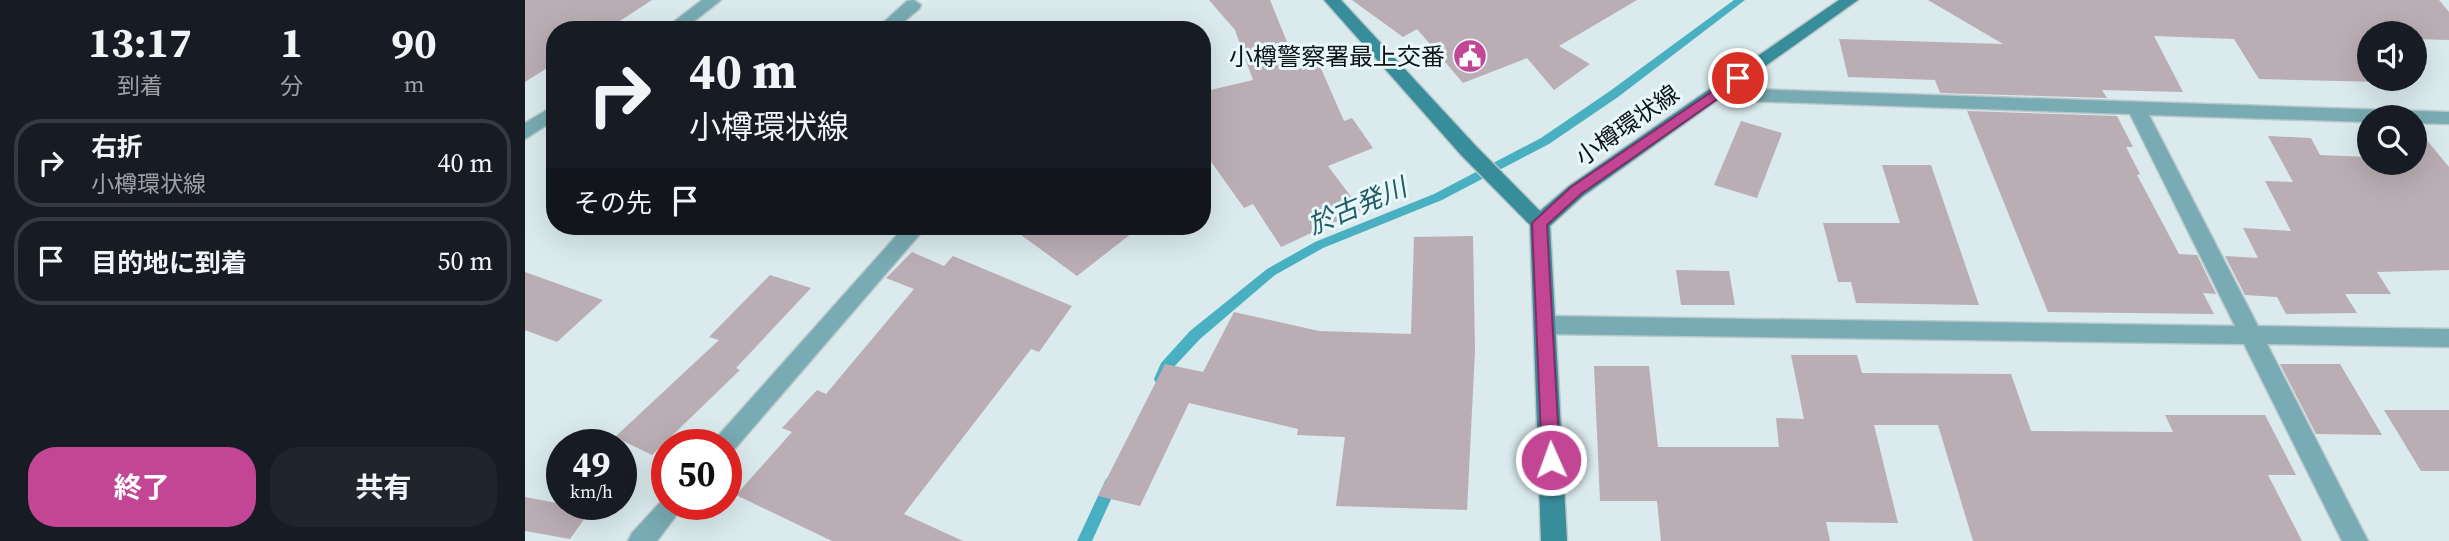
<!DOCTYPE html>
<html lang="ja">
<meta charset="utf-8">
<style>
:root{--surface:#171b24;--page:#20242c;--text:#f1f3f6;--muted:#9ea1a6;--line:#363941;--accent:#c34695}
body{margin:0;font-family:"Source Serif 4","Noto Sans JP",serif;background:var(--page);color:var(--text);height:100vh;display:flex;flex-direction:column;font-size:26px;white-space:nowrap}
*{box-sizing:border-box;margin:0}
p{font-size:23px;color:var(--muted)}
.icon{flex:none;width:38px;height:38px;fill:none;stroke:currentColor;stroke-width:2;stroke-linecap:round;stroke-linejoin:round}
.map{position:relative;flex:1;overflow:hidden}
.panel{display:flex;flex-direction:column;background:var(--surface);width:525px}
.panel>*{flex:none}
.guide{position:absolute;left:21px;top:21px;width:665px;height:214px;border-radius:28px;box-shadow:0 7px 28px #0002;background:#171b24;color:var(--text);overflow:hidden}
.controls{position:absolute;left:1832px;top:21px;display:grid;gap:14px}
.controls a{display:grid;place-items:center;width:70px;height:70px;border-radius:50%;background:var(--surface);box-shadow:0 7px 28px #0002;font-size:35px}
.speed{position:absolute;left:21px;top:429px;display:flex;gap:14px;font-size:35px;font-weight:700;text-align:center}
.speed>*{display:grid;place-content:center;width:91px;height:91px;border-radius:50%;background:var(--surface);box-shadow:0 7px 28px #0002;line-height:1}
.speed small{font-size:18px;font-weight:400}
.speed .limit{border:10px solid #d22;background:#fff;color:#111}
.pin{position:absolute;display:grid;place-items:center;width:60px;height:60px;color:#fff;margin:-30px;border:4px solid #fff;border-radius:50%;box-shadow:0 2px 7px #0007}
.me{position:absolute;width:77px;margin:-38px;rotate:358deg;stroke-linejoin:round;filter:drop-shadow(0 0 5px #0008)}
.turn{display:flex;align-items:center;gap:24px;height:147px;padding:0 28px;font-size:32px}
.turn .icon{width:91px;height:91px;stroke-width:2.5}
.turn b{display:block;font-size:49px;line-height:60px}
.then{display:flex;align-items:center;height:66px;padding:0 28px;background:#0003;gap:14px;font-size:26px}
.eta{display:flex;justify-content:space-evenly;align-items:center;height:119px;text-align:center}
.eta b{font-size:42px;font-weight:700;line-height:49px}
.action{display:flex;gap:14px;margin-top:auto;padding:14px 28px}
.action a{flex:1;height:80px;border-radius:28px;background:var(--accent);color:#fff;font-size:28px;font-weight:700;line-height:80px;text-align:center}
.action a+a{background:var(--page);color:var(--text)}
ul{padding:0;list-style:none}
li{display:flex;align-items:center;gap:21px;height:88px;margin:0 14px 10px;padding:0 14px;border:4px solid var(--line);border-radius:28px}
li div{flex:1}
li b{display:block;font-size:26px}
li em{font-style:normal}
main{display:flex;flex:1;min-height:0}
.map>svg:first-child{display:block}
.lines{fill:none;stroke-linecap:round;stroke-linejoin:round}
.stream{fill:#48b0c0;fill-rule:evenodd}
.building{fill:#baadb4}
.minor-casing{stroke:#bac8ca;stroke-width:3}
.secondary-casing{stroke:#bac8ca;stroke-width:3}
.minor{fill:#78abb3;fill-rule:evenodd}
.secondary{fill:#388d9a;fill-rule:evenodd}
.route{fill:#c34695;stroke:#7f2e61;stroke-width:2}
.labels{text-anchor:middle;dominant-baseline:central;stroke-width:6;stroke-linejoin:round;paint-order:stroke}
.poi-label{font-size:24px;fill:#0f1415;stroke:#e7f7fa;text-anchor:end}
.street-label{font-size:24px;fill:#0f1415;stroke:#e7f7fa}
.water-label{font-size:26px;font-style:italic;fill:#215b64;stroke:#e7f7fa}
</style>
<main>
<section class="panel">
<div class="eta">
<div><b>13:17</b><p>到着</p></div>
<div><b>1</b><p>分</p></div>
<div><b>90</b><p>m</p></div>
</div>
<ul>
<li><svg class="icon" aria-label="right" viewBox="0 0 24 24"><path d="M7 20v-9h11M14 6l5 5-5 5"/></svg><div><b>右折</b><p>小樽環状線</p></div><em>40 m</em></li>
<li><svg class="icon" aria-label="arrive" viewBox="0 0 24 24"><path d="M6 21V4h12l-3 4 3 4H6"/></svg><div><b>目的地に到着</b></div><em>50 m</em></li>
</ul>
<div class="action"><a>終了</a><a>共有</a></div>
</section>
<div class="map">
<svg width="1924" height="541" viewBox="0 0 1924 541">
<rect width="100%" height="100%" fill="#daeaed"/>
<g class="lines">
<path class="stream" d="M1209,0h11l-127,97 -69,47 -107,56 -119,48 -48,27 -75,64 -29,31 -5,13 -5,2 -5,-2 -2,-4 7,-16 29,-32 77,-62 48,-27 119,-48 107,-56 69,-47z
M586,478l5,1 2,5 -26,57h-15l29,-62z"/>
</g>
<path class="building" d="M0,0h127l-46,30h-51v33l-30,19z
M684,0h61l28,69 21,-5 25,57 8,-3 21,30 -45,18 33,44 -80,37 -28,-43 -9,4 -42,-59v-57l51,-12 -18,-50z
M827,0h285l-78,46 31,18 -36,26 -27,-32 -64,25 -46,-54 -14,8z
M1403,0h511l10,12v28l-34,-1v-6h-46v46h10l2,3 -122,-3 -25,-40 -80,-3 29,56 -81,-2 5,8 -167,-5 -5,-13 -87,-3 -9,-38 164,5z
M1442,111l150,5 16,31h-7l14,27 -3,1 42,79 18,1 19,39 -13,-1 11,21 -166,-2z
M1216,121l41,12 -25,65 -43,-13z
M1890,126l34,41v103l-72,2 14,22h-46l12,19 -71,1 -9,-17 -32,-2 -20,-39 33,2 -15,-30 48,3 -26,-50 28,1 -25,-46 43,2 9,17 49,2v6h46z
M1357,165h49l48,140 -123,-2 -5,-21h-13l-15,-59h77z
M484,226h132l-64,50z
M948,236l2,115 -8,159 -131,-4 9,-69 -48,-2 1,-6 -109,-26 -49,103 -42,-10 67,-132 38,8 31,-60 85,19 92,3 3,-97z
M387,252l32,14 9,-10 119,50 -33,46 -8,-3 -127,165 59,27h-131l-96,-46 56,-63 -10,-4 35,-38 9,4 88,-105 -28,-11z
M1151,270l53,1 6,34h-54z
M0,272l78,28 -46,42 -32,-12z
M245,275l41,13 -75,80 4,2 -88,85 -37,-18 104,-97 -10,-3z
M1266,355h66l5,18 149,1 20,57 142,1 -8,-17h100l31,60h-28l34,66h-329l-35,-116h-64l24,98 -72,-1 4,19h-169l-4,-40h-57l-6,-135h55l9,81h121l-3,-29 28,1z
M1755,364h60l42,71 -66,-1z
M1859,410h65v61h-28z
M0,497l37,7 30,4 -22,31 -45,-8z"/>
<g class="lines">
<g class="minor-casing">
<path id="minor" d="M177,0h19l-38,30h-20z
M389,0l7,5 -2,4 -25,21h-19l32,-29z
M1191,88l733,24v12l-34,-1v-6h-46v5l-220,-7 109,211 191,3v18l-182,-3 101,197h-26l-98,-197 -698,-10 -8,-3 -3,-6 3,-6 8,-3 689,10 -105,-212 -414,-14 -6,-2 -3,-4 3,-4z
M30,105v15l-30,19v-16z
M380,226h22l-194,225 -7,3v-10h-13l4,-7z
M142,495v9h18l-28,37h-29l4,-8z"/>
</g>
<g class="secondary-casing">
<path id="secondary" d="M799,0h17l134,145 65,66 29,-25 270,-186h19l-275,196 -33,30 17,315h-26l-11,-316 -69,-70z"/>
</g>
<use href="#minor" class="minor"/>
<use href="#secondary" class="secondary"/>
</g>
<path class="route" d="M1213,74l7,4 -2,3 -162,113 -34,31 13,235 -2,6 -7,2 -6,-2 -3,-6 -10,-237 39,-36z"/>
<defs>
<g id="civic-disc" transform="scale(1.75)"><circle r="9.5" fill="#c34695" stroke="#e7f7fa"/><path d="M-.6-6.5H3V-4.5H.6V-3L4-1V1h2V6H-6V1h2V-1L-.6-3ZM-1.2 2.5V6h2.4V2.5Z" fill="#fff"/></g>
</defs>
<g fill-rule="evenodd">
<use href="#civic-disc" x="945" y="56"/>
</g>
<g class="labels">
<g class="poi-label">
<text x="920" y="56">小樽警察署最上交番</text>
</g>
<g class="street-label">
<text transform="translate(1102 125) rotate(-35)">小樽環状線</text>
</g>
<g class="water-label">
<text transform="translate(832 206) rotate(-23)">於古発川</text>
</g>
</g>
</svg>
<div class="controls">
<a><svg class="icon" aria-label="sound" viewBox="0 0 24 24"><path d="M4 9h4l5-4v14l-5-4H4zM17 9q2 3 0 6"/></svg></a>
<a><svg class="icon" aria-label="search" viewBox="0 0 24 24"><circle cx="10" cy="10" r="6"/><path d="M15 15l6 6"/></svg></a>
</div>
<div class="speed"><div>49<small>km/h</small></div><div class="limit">50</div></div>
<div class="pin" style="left:1213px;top:78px;background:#d93025"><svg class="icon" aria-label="arrive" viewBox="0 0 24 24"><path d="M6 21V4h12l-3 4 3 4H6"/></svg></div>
<svg class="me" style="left:1026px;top:460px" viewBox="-20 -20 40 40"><circle r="17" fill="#c34695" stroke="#fff" stroke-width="3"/><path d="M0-11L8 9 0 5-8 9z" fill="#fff"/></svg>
<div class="guide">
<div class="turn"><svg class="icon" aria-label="right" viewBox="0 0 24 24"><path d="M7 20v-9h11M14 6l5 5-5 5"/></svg><div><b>40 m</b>小樽環状線</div></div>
<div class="then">その先<svg class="icon" aria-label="arrive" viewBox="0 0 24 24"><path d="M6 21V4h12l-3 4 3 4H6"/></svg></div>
</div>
</div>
</main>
